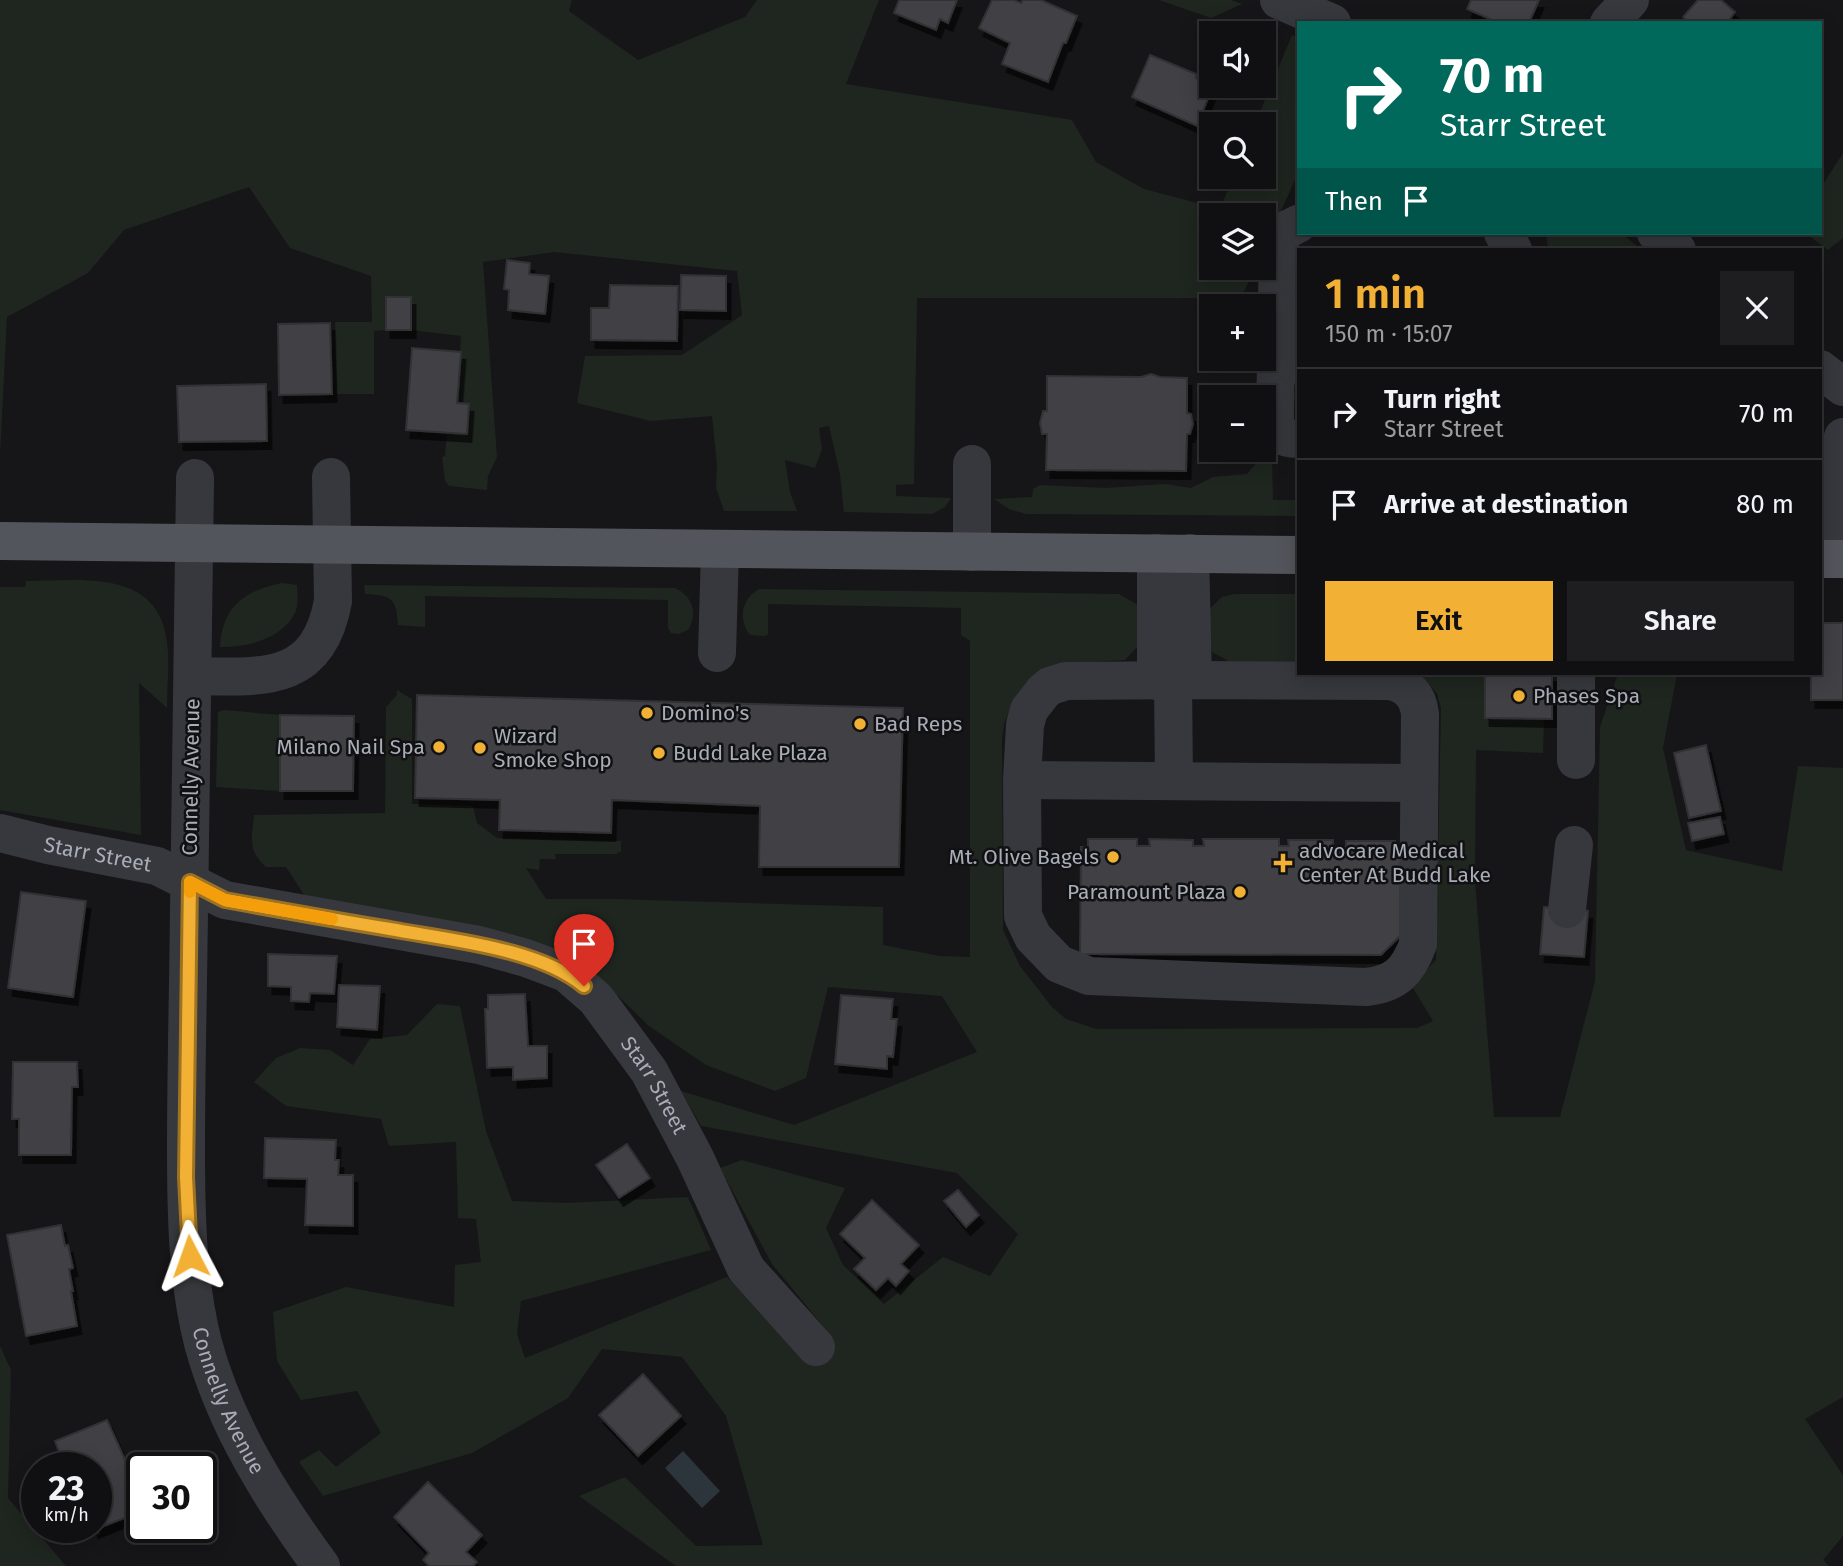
<!DOCTYPE html>
<meta charset="utf-8">
<style>
:root{--surface:#101012;--page:#1e1e20;--text:#f1f3f6;--muted:#9c9d9f;--line:#303032;--accent:#f2b134}
body{margin:0;font-family:"Fira Sans",sans-serif;background:var(--page);color:var(--text);height:100vh;display:flex;flex-direction:column;font-size:26px;white-space:nowrap}
*{box-sizing:border-box;margin:0}
p{font-size:23px;color:var(--muted)}
.icon{flex:none;width:38px;height:38px;fill:none;stroke:currentColor;stroke-width:2;stroke-linecap:round;stroke-linejoin:round}
.map{position:relative;flex:1;overflow:hidden}
.details{position:absolute;left:1297px;top:248px;width:525px;height:427px;display:flex;flex-direction:column;background:var(--surface);border-radius:0px;box-shadow:0 4px 18px #0003,0 0 0 2px var(--line)}
.details>*{flex:none}
.hud{position:absolute;left:1297px;top:21px;width:525px;height:214px;border-radius:0px;box-shadow:0 4px 18px #0003,0 0 0 2px var(--line);background:#00695c;color:#fff;overflow:hidden}
.tools{position:absolute;left:1199px;top:21px;display:grid;gap:14px}
.tools a{display:grid;place-items:center;width:77px;height:77px;border-radius:0px;background:var(--surface);box-shadow:0 4px 18px #0003,0 0 0 2px var(--line);font-size:35px}
.speed{position:absolute;left:21px;top:1452px;display:flex;gap:14px;font-size:35px;font-weight:700;text-align:center}
.speed>*{display:grid;place-content:center;width:91px;height:91px;border-radius:50%;background:var(--surface);box-shadow:0 4px 18px #0003,0 0 0 2px var(--line);line-height:1}
.speed small{font-size:18px;font-weight:400}
.speed .limit{border:4px solid #111;border-radius:10px;background:#fff;color:#111}
.pin{position:absolute;display:grid;place-items:center;width:60px;height:60px;color:#fff;margin:-72px -30px;border-radius:50% 50% 50% 0;rotate:-45deg;box-shadow:0 0 7px #0007}
.pin .icon{rotate:45deg}
.me{position:absolute;width:77px;margin:-38px;rotate:356deg;stroke-linejoin:round;filter:drop-shadow(0 0 5px #0008)}
.turn{display:flex;align-items:center;gap:24px;height:147px;padding:0 28px;font-size:32px}
.turn .icon{width:91px;height:91px;stroke-width:2.5}
.turn b{display:block;font-size:49px;line-height:60px}
.then{display:flex;align-items:center;height:66px;padding:0 28px;background:#0003;gap:14px;font-size:26px}
.round{display:grid;place-items:center;flex:none;width:74px;height:74px;border-radius:0px;background:var(--page)}
.summary{display:flex;align-items:center;justify-content:space-between;height:119px;padding:0 28px}
h1{font-size:42px;font-weight:600;line-height:52px;color:var(--accent)}
.button{display:flex;gap:14px;margin-top:auto;padding:14px 28px}
.button a{flex:1;height:80px;border-radius:0px;background:var(--accent);color:#111;font-size:28px;font-weight:600;line-height:80px;text-align:center}
.button a+a{background:var(--page);color:var(--text)}
ul{padding:0;list-style:none}
li{display:flex;align-items:center;gap:21px;height:91px;padding:0 28px;border-top:2px solid var(--line)}
li div{flex:1}
li b{display:block;font-size:26px}
li em{font-style:normal}
.map>svg:first-child{display:block}
.green{fill:#1e261f}
.water{fill:#2c353c}
.building{fill:#404145;stroke:#303034;stroke-width:2;filter:url(#shadow)}
.lines{fill:none;stroke-linecap:round;stroke-linejoin:round}
.minor{stroke:#37383d;stroke-width:38}
.major{stroke:#53555c;stroke-width:38}
.route-casing{stroke:#9d7322;stroke-width:18}
.route{stroke:#f2b134;stroke-width:12}
.slow{stroke:#f59e0b;stroke-width:12}
.poi-dot{fill:#f2b134;stroke:#111113;stroke-width:2.5}
.labels{text-anchor:middle;dominant-baseline:central;stroke-width:5;stroke-linejoin:round;paint-order:stroke}
.poi-label{font-size:21px;fill:#a8adb8;stroke:#111113;text-anchor:start}
.street-label{font-size:21px;fill:#a8adb8;stroke:#111113}
</style>
<div class="map">
<svg width="1843" height="1566" viewBox="0 0 1843 1566">
<defs>
<filter id="shadow"><feDropShadow dx="4.5" dy="8" stdDeviation="0" flood-color="#0009"/></filter>
</defs>
<rect width="100%" height="100%" fill="#161618"/>
<path class="green" d="M0,0h572l-3,11 69,49 107,-43 12,-17h122l-33,84 226,36 24,42 48,27 76,20 13,-32h31v-53h-9l37,-89 6,3v135l-34,76v-34h-53v53h44l-14,30h-324l-3,186 -18,1v11l55,2 -6,9 -13,7 -88,-2 -4,-38 -11,-48 -10,2 3,21 -7,19 -30,-8 5,32 7,19h-73l-8,-23 1,-23 -5,-49 -61,5 -74,-18 8,-47 97,-1 60,-40 -5,-44 -183,-19 -71,10 14,195 -9,19 -1,14 -38,-4 -4,-5 -3,-24 3,-1 2,-24 20,1 2,-29 -12,-1 4,-67 -50,-6v-33h-25v33l-12,1v63h-37l-2,-72h37l-1,-46 -81,-28 -41,-61 -125,43 -36,43 -81,44 -7,138z
M1159,0h72l11,4 -31,14z
M1843,153v85l-15,12 -23,-17h15v-44z
M1546,233h75l21,17h-64l-1,-3h-29z
M1259,460l13,1 1,39h25v16l-272,-2 -17,-5 -15,-10 38,-2 1,-8 7,-4 65,3 60,-4 26,4 22,-11 34,-3z
M26,581c55,0 132,-13 141,61 3,21 0,44 0,66l-28,-25 2,152 -141,-25v-223h25z
M282,583l15,2c0,8 2,20 -2,28 -13,26 -49,35 -75,34 2,-40 25,-57 62,-64z
M364,585l311,3c18,8 23,26 13,42l-10,4 -7,-1 -3,-5v-28l-243,-4v31l-27,-2c-2,-28 -6,-29 -33,-31z
M759,589l360,5 19,11 -1,42 -12,13 -66,4 -44,34 -11,26 -2,15 1,191 17,36 32,41 14,12 30,10 321,-1 16,-7 -22,-36 25,-25 5,-252 -4,-14 -16,-20h64l1,44 58,1 -1,34 -67,-3 -1,132 19,235h66l35,-136 5,-254 18,-53h59l-14,74 23,102 96,21 16,-105 45,2v629l-38,22 38,56v61l-20,24 6,6h-1153l-97,-70 46,-19 71,69 67,-1 -37,-129 -44,-59 -80,-8 -34,49 -96,55 -149,43 -24,-34 20,-12 17,17 45,-34 -24,-42 -56,9 -24,-39 -4,-49 73,-25 108,20 1,-42 26,-3 -5,-43 -18,-1 -2,-76 -67,4 -8,-27 -95,-13 -32,-24 22,-24 24,-10 30,2 23,15 17,-26 37,-4 30,-31 23,2 26,125 26,70 55,2 121,-6 23,53 -190,51 -4,33 8,24 202,-81 76,82 29,-22 -60,-73 -52,-96 22,-8 103,28 -19,40 17,37 41,39 59,-47 47,19 28,-42 -61,-61 -256,-47 -20,-35 113,34 183,-73 -35,-56 -114,-9 -22,91 -31,13 -69,-26 -57,-39 -31,-30 -306,-89 -26,-40h-20c-19,-17 -14,-29 -12,-52l131,-2 1,-106 11,-12v-5l15,9v105l61,2 4,17 20,15 124,3v10l-5,3h-61l1,5h-16l-1,11 -13,-2 20,31h67l270,8v38l57,11 30,1v-316l-9,-6v-27l-193,-4v30l-2,2 -16,-1c-12,-15 -9,-36 9,-46z
M1234,594h64v68h-68l-18,-10 -5,-41 15,-14z
M224,710l56,5v76l-64,-4 2,-75z
M0,1346l11,24 -3,128 58,68h-66z"/>
<path class="water" d="M683,1451l37,40 -18,17 -37,-40z"/>
<path class="building" d="M899,0h58l-9,23 -8,-4 -4,11 -42,-17z
M992,0h22l7,3 2,-3h18l36,16 -11,27h-3l-15,39 -46,-18 8,-21 -31,-15z
M1471,0h68l-10,23h-30l-32,-14z
M1698,0h23l14,12 -8,11h-38l-6,-6z
M1150,55l46,19v4l17,8 -16,40 -65,-29z
M507,260l23,3 -1,11 20,2 -4,38 -37,-4 1,-20 -5,-1z
M681,275l45,1v35l-46,-1z
M1287,279h11v104h-10z
M610,285l68,1 -1,55 -86,-1v-32h18z
M386,297h25v33h-25z
M330,323l2,71 -53,1 -1,-71z
M412,348l49,4 -4,51 12,1 -2,30 -61,-4z
M1151,374l9,3 27,1v35l4,1 2,10 -3,10h-3l-1,37 -140,-1 1,-36h-5l-2,-11 3,-12h4v-35l94,1z
M266,384l1,57 -88,1 -2,-56z
M1820,623h23v77h-32v-26h9z
M1485,674h67v45l-67,-1z
M417,695l486,13 -4,159h-140l1,-61 -148,-6 -1,33 -112,-3 1,-30 -85,-2z
M280,715l74,1 -1,75h-73z
M1706,745l15,66 -32,7 -15,-65z
M1720,817l4,17 -32,7 -4,-18z
M1088,839h49v7h13l-1,-7 44,1v6h11l-1,-7h76v7h10l-1,-6h45v6l13,1v-6h49v6h6l-1,89 -19,19 -301,-1 1,-107h7z
M21,892l65,9 -13,96 -65,-9z
M1544,907l44,4 -4,46 -44,-3z
M268,954l69,2 -3,38 -24,-1 -1,9 -18,-1v-14l-23,-1z
M339,985l41,1 -3,44 -40,-3z
M525,994l3,52h19v32l-34,2v-13l-26,1 -2,-59h3v-14z
M841,995l52,4 -2,20h6l-4,38 -6,-1v13l-52,-5z
M13,1062h64l1,25h-6l-1,68h-52v-36h-7z
M265,1138l71,2 -1,20h4l-1,15h15v51l-48,-1 2,-46 -43,-1z
M627,1144l23,34 -31,20 -23,-33z
M958,1190l21,25 -13,12 -22,-26z
M872,1200l47,45 -18,19 8,7 -13,15 -8,-8 -12,12 -22,-21 11,-11 -25,-24z
M61,1225l4,21 3,-1 5,23 -4,1 4,22h-2l6,35 -51,10 -19,-101z
M643,1374l38,42 -43,40 -39,-41z
M107,1420l35,77v14l-48,19 -1,-2h3v-60h-31l-10,-27z
M428,1482l54,53 -16,17 11,10 -4,4h-44l-6,-6 6,-7 -35,-36z"/>
<g class="lines">
<g class="minor">
<path d="M1279,0l53,23"/>
<path d="M1609,23l21,-23"/>
<path d="M1298,224l-12,6 -8,14 -3,174c1,16 7,21 23,21"/>
<path d="M1503,233l10,17"/>
<path d="M1656,233l21,17"/>
<path d="M1820,369l23,18"/>
<path d="M1843,437l-17,56 17,63"/>
<path id="s1" d="M195,478c-1,169 -4,338 -7,506 -1,55 -2,109 -2,164 0,65 1,132 17,195 22,82 69,156 118,223"/>
<path d="M972,552v-88"/>
<path d="M1156,553v128"/>
<path d="M1190,553l3,127"/>
<path d="M717,653l3,-103"/>
<path d="M1576,674v86"/>
<path d="M193,676c69,1 125,8 140,-75l-2,-124"/>
<path d="M1193,680l196,1c19,3 29,15 31,33l-2,230c-10,27 -22,40 -52,43l-277,-11 -30,-12 -26,-27 -10,-21 -1,-136 3,-55 4,-15 14,-18 7,-6 16,-5z"/>
<path d="M1173,681l1,100"/>
<path d="M1022,780l396,3"/>
<path id="s2" d="M0,833l48,12 109,21 68,34 254,45 47,13 40,15 30,26 53,72 46,87 51,111 70,78"/>
<path d="M1567,909l7,-64"/>
</g>
<path class="major" d="M0,541l1298,14
M1820,559h23"/>
</g>
<g class="lines">
<g class="route-casing">
<path id="route" d="M190,1256l-4,-79 4,-295 35,18c55,10 110,20 165,29 58,11 148,19 194,57"/>
</g>
<use href="#route" class="route"/>
<path class="slow" d="M190,892v-10l35,18 107,19"/>
</g>
<g class="poi-dot">
<circle cx="1519" cy="696" r="7"/>
<circle cx="647" cy="713" r="7"/>
<circle cx="860" cy="724" r="7"/>
<circle cx="439" cy="747" r="7"/>
<circle cx="480" cy="748" r="7"/>
<circle cx="659" cy="753" r="7"/>
<circle cx="1113" cy="857" r="7"/>
<path d="M1279.5 852.5h7v7h7v7h-7v7h-7v-7h-7v-7h7z"/>
<circle cx="1240" cy="892" r="7"/>
</g>
<g class="labels">
<g class="poi-label">
<text x="1533" y="696">Phases Spa</text>
<text x="661" y="713">Domino's</text>
<text x="874" y="724">Bad Reps</text>
<text x="494" y="736">Wizard<tspan x="494" dy="24">Smoke Shop</tspan></text>
<text x="425" y="747" text-anchor="end">Milano Nail Spa</text>
<text x="673" y="753">Budd Lake Plaza</text>
<text x="1299" y="851">advocare Medical<tspan x="1299" dy="24">Center At Budd Lake</tspan></text>
<text x="1099" y="857" text-anchor="end">Mt. Olive Bagels</text>
<text x="1226" y="892" text-anchor="end">Paramount Plaza</text>
</g>
<g class="street-label">
<text transform="translate(191 777) rotate(-89)">Connelly Avenue</text>
<text stroke="none"><textPath href="#s2" startOffset="100">Starr Street</textPath></text>
<text stroke="none"><textPath href="#s2" startOffset="730">Starr Street</textPath></text>
<text stroke="none"><textPath href="#s1" startOffset="929">Connelly Avenue</textPath></text>
</g>
</g>
</svg>
<div class="tools">
<a><svg class="icon" aria-label="sound" viewBox="0 0 24 24"><path d="M4 9h4l5-4v14l-5-4H4zM17 9q2 3 0 6"/></svg></a>
<a><svg class="icon" aria-label="search" viewBox="0 0 24 24"><circle cx="10" cy="10" r="6"/><path d="M15 15l6 6"/></svg></a>
<a><svg class="icon" aria-label="layers" viewBox="0 0 24 24"><path d="M12 4l9 5-9 5-9-5zM3 14l9 5 9-5"/></svg></a>
<a>+</a>
<a>−</a>
</div>
<div class="speed"><div>23<small>km/h</small></div><div class="limit">30</div></div>
<div class="pin" style="left:584px;top:986px;background:#d93025"><svg class="icon" aria-label="arrive" viewBox="0 0 24 24"><path d="M6 21V4h12l-3 4 3 4H6"/></svg></div>
<svg class="me" style="left:190px;top:1256px" viewBox="-20 -20 40 40"><path d="M0-17L14 15 0 8-14 15z" fill="#f2b134" stroke="#fff" stroke-width="4"/></svg>
<div class="hud">
<div class="turn"><svg class="icon" aria-label="right" viewBox="0 0 24 24"><path d="M7 20v-9h11M14 6l5 5-5 5"/></svg><div><b>70 m</b>Starr Street</div></div>
<div class="then">Then<svg class="icon" aria-label="arrive" viewBox="0 0 24 24"><path d="M6 21V4h12l-3 4 3 4H6"/></svg></div>
</div>
<section class="details">
<div class="summary"><div><h1>1 min</h1><p>150 m · 15:07</p></div><a class="round"><svg class="icon" aria-label="close" viewBox="0 0 24 24"><path d="M6 6l12 12M18 6L6 18"/></svg></a></div>
<ul>
<li><svg class="icon" aria-label="right" viewBox="0 0 24 24"><path d="M7 20v-9h11M14 6l5 5-5 5"/></svg><div><b>Turn right</b><p>Starr Street</p></div><em>70 m</em></li>
<li><svg class="icon" aria-label="arrive" viewBox="0 0 24 24"><path d="M6 21V4h12l-3 4 3 4H6"/></svg><div><b>Arrive at destination</b></div><em>80 m</em></li>
</ul>
<div class="button"><a>Exit</a><a>Share</a></div>
</section>
</div>
